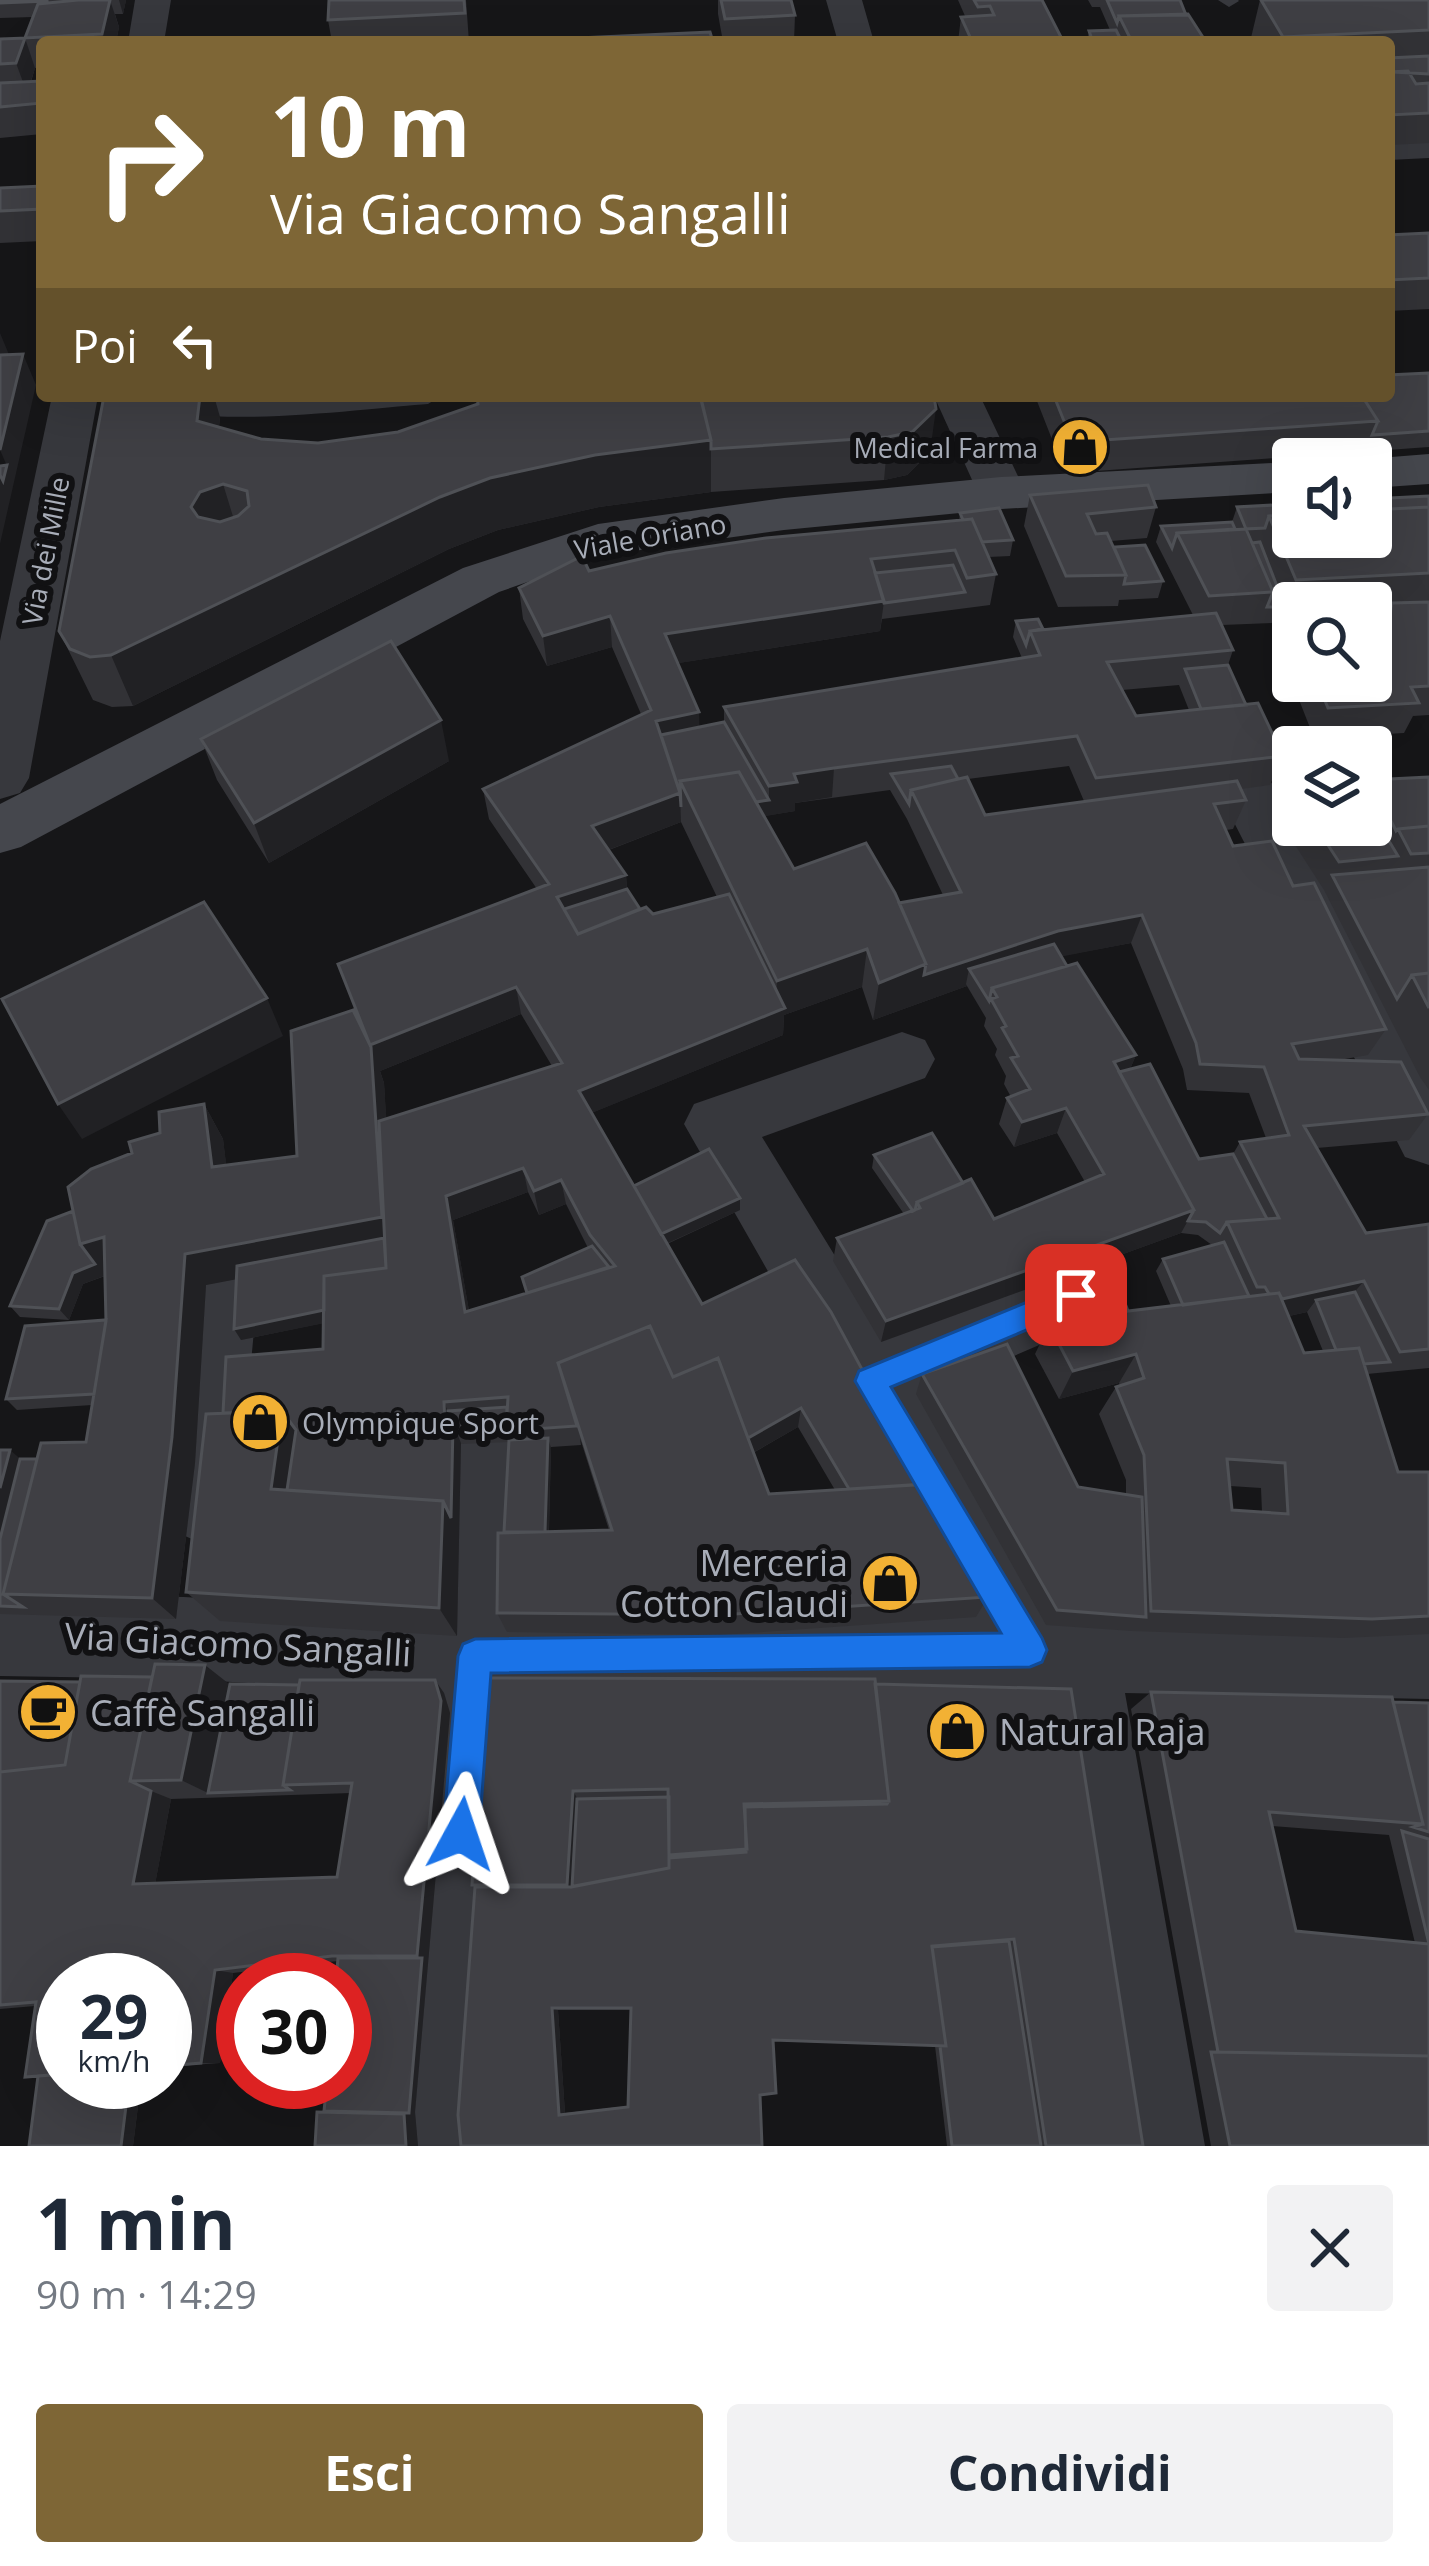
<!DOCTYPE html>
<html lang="it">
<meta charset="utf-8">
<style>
:root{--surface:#fff;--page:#f2f2f3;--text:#1f2937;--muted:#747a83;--accent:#7e6636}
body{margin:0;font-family:"Open Sans",sans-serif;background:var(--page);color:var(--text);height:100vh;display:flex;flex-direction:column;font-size:45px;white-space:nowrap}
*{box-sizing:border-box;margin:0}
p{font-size:39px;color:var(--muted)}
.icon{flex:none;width:66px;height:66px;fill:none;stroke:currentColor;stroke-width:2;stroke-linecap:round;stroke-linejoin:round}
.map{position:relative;height:2146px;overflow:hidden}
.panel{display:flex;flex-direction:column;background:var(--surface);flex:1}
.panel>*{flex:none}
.hud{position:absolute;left:36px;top:36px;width:1359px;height:366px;border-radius:12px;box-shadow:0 12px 48px #0002;background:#7e6636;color:#fff;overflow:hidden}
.tools{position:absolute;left:1272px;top:438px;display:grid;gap:24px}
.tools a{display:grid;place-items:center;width:120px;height:120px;border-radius:12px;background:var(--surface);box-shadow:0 12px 48px #0002;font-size:60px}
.speed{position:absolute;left:36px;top:1953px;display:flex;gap:24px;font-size:60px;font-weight:700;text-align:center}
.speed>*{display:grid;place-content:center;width:156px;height:156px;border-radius:50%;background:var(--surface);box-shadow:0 12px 48px #0002;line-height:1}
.speed small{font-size:30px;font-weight:400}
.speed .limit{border:18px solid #d22;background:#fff;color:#111}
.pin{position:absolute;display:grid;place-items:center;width:102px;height:102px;color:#fff;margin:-51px;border-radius:24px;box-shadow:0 6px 18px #0006}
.me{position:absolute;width:132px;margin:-66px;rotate:5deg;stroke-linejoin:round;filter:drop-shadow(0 0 9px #0008)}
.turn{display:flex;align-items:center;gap:42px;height:252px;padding:0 36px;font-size:54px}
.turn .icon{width:156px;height:156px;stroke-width:2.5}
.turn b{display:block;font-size:84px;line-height:102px}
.then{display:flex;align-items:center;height:114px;padding:0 36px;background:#0003;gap:24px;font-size:45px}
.round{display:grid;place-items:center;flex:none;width:126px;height:126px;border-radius:12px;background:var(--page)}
.summary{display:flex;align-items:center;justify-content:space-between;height:204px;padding:0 36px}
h1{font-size:72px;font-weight:700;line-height:90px}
.primary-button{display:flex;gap:24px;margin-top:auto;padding:24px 36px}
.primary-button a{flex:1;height:138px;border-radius:12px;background:var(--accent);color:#fff;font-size:48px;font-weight:700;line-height:138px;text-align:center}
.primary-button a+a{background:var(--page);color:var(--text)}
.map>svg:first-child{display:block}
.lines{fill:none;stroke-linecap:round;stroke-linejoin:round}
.lane{fill:#37383d;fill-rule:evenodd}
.street{fill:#37383d;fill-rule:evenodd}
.secondary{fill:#45474d;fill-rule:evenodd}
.wall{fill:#323236;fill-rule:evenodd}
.shaded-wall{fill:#212124}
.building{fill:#3f3f44;stroke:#4f5156;stroke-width:3;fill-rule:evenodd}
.route{fill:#1a73e8;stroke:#114b97;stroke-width:3}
.labels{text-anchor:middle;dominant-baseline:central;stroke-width:12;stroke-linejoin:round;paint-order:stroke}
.far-poi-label{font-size:27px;fill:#a8adb8;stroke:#111113;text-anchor:end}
.far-street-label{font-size:27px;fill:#a8adb8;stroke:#111113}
.poi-label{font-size:30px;fill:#a8adb8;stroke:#111113;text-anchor:start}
.near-poi-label{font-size:36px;fill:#a8adb8;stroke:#111113;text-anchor:start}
.near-street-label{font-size:36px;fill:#a8adb8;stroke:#111113}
</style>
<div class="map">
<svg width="1429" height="2146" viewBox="0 0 1429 2146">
<rect width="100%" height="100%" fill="#161618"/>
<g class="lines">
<path class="lane" d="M1218,0h20l1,1 -10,6z
M181,396c87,8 173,0 260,0l-13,8c-48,3 -237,28 -267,-1l4,-5z"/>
<path class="street" d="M135,0h36l-7,42h-36z
M826,0h36l12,42h-36z
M1429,134v24l-40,2v-24z
M52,396h46l-69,382 -9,15 -20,6v-158z
M934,396h46l46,97 -7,11 -18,5 -18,-5z
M1249,774l21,6 159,291v94l-24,-8 -185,-362 8,-15z
M902,1032l23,8 10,19 -10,19 -163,59 124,202 190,-77 26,10 10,23 -10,23 -181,78 131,213 377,8v82l-304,-6 80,453h-96l-68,-455 -527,6 -30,449h-96l42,-452 -246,-15 -184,-3v-82l184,3 252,15 11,-161 11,-26 27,-11 27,11 11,26 -5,163 443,-4 -277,-486 10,-20z
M221,1265l26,9 10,24 -19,205 -11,27 -28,12 -28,-12 -11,-27 25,-205 10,-24z"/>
<path class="secondary" d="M1429,454v30l-58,4v-29h-5z
M1293,462v30l-292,17 -217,21 -179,25 -106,37 -478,255 -21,6v-49l463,-236 135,-44 186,-26 217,-21z"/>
</g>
<path class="wall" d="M0,0h126l-3,14h-8l4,13 -3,15h-74v25l-7,1 -4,14 11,-1v53l-42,4v-99l25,-1 8,-21 -33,1z
M329,0h137l3,42h-137l-4,-22z
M718,0h73l4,15 -1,27h-71l-5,-28z
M958,0h84l-54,42h-30l3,-25 4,-1z
M1088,0h92l6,15 20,27h-119l2,-11 21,-1 -10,-23h-8z
M1260,0h169v143l-40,2v-103h-139z
M42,168v73l-42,2v-55l37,-2z
M1429,233v76l-40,2v-76z
M1429,373v74l-333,24 -39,-19 -22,-56h354z
M477,396h457l-4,56 -23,23 -23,5 -173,12 -112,15 -101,23 -49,19 -316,157 -21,1 -19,-7 -34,-69 161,-214 -1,10 42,12 57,4 80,-11 80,-28z
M1030,495l126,12 -9,31 -36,3 3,6 49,34 -5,17 -39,2 -1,6 -60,1 -34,-81z
M1429,496v219l-16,1 -9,17 -90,5 -29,-74 8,-19v36h78l15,-64 -15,1v-15h-78v19l-71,3 11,25 -5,15 18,40 37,51 -13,29 -29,4 5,11 -13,29 -7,1 7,16 60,40 93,143 -18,26 -29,5 89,54 -19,26 -92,8 49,85 63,-9v144l-62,6 31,98h31v162l-86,4 -211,-7 -86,-6 -130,-231 6,-20 156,113 48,8v-15l-27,-66 17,-27 4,-1 -1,-3 -60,16 -24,-45 14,-29 122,-19 -15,-35 7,-12 49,-14 -14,-10 -17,-2 -300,109 -48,-81 4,-23 67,-24 -32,-46 2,-13 89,28 31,36 91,-37 -28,-49 -43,14 -15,-23 8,-26 4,-1 -7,-13 2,-8 -11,-21 2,-6 -13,-23 2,-8 -19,-32 -94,34 -11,-33 -78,28 -1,20 -192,78 43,73 106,12v12l-73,34 35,60 222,180 64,113 -12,20 -256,18 -213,-3 -10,-19 7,-81 5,-90 -48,2 -4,192 -237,-15 -34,-29 37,-179 100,-64v-26l-82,17 -5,-61 -30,6 -11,178 -19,156 -176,-5v-164l20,9h17l49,-17 6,-37 -75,5 -11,-11 100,-79 -1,-44 -22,8 -14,36 -49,-3 -10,-11 63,-95 59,-58 72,-49 19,35 3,26 71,-9 63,-132 177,-135 -48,-70 -6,-30 158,-75 -29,-67 -65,19 -24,-47 -4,-31 70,-17 370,-50 1,-8 53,27 -3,16 -21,1 7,17 -6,31 -108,14 -2,12 -202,32 21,64 25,-5v-15l298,-49 -9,-21 3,-16 27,8 150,-14 -37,-73 5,-16 71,-4 5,-15zM1179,685l10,25 -53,6 -14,-26zM1069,766l15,35 -99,14 -17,-36zM890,790l17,29 36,76 -44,8 -105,-34 -30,-53 31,-5v-8zM681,822l36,75 -64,17 -13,-5 -13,-20 -1,-14 -17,-25zM1131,943l52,126 4,21 62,3 17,45 -26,4 -7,12 -34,5 -69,-90 6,-14 -75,-99zM521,1014l31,52 -166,53 -2,-36 -4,-12zM528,1192l11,23 27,-11 22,44 -66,29 4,16 -57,18 -16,-91zM1307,1312l16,39 -19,2 -15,-37zM798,1427l37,63 -66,4 -16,-41zM580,1438l29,92 -60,1 2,-84 30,-2zM1230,1486l31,2 1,24 -30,-2z
M201,739l248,22 -180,102 -52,-83z
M1429,777v313l-9,-13 -96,-187 -52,-81 13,-29 8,-2v47h78v-45z
M487,1678l388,5 268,463h-196l-12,-100 -162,-5 3,52 -315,53 14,-259 -3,-2zM558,2010h73l-3,96 -63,7z
M435,1680l9,13 6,20 -35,399 3,34h-103l2,-34 7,-1 14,-150 -105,12 -13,90 -55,4v-87l-102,102h78l-8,64 -95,-70 -3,-70 -35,3v-328l299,4zM351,1793l-14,84 -182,7 16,-85z
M1151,1692l278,11v443h-218l-80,-437zM1272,1826l117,9 26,108 -119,-12z"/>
<path class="shaded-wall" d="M110,0l9,27 -3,15h-11l-3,-8z
M119,0h7l-3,14z
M25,38l10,30 -8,25 -11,-30z
M0,333l10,24 -10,24z
M23,354l13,31 -22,97 -14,-32z
M200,396h14l6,21 -6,56 -17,-52z
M936,409l-6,43 -23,23 -23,5 4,-43z
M711,440v52l-112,15 -101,23 -49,19 -316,157 -22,-51 329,-158 50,-19 105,-23z
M7,465l7,17 -14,62v-70z
M223,484l16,52 -22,8 -26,-37 9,-15z
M884,601l-4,30 -213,34 -2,-31z
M610,616l2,31 -65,19 -4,-30z
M699,712l1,30 -38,8 -6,-29z
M441,720l8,41 -180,102 -15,-40z
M834,768l-2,29 -37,6v8l-52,9v-15l26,-5v-14l25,-12z
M680,793l1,29 -86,33 -3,-29z
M626,875l2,29 -62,20 -9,-27z
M1142,915l-11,28 -82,16 -80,10 -3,15 1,2 -94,34 6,-37 47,-19 132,-33z
M867,949l-5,38 -78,28 -1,20 -201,82 -3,-26 196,-79 2,-31z
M516,987l5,27 -141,57 4,12 11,166 -189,36 -11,178 -19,156 -24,-21 33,-344 197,-37 -13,-172z
M267,998l16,38 -201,103 -24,-35z
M1136,1055l-11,26 -11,-19z
M204,1104l19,35 8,62 -19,-34z
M1066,1108l-9,25 -43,14 8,-25z
M523,1168l5,24 -75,28 20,113 -8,-21 -19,-116z
M561,1180l5,24 -27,11 -5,-24z
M740,1198v12l-81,37 -1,-12z
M1194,1210l-13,23 -300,109 5,-21z
M104,1237v39l-21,8 -14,36 -10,-11 21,-65z
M1364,1281l-19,22 -29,-3 -9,12 -50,11 16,-22z
M329,1309l6,12 -94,19 -7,-11z
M1136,1354l-17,29 -60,16 14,-28z
M444,1402l17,41 -4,193 -18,-28 6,-182z
M801,1408l-3,19 -56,32 1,-18z
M282,1411l26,38 -8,58 -29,-18z
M548,1438l3,10 -3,106 -3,-8z
M10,1450l21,18 -31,127v-107z
M205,1665l33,26 -30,102 -27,-13z
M435,1680l9,13 6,20 -35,399 3,34h-12l-2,-32 5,-1 13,-155 -5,-2z
M151,1791l20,8 -17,91 -21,-6z
M573,1791l7,12 -8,87 -5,-5z
M215,1970l18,3 -13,90h-19z
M552,2008l6,2 7,103 -6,2z
M129,2082h12l-8,64h-12z"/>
<path class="building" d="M0,0h47v1l-47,2z
M78,0h32l-8,34 -77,4 13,-34z
M329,0h135l1,13 -137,7z
M721,0h70l4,15 -70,4z
M974,0h68l21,41 -75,1 -1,-3h-16l-10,-22 33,-2 -4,-9 -12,1z
M1107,0h73l6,15 -67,1 -2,7z
M1261,0h168v30l-146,7z
M1188,14l18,28h-74l-13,-26z
M1116,30l6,12h-29l-4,-11z
M710,32l3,10h-155l-1,-3z
M25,38l-9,25 -16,1v-25z
M1429,56v18l-36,-2 -4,-5v-9z
M1408,71l8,13 13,-1v30l-40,2v-43z
M42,81v22l-42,4v-24z
M42,186v23l-42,2v-23z
M1429,233v45l-40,2v-45z
M23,354l-23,96v-95z
M1429,373v58l-57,4 6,-14 -16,-25h27v-21z
M104,396h96l-3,25 64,18 57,4 80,-11 80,-28 -1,-8h223l11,44 -116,15 -105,23 -50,19 -329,158 -21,2 -20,-8 -11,-18zM223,484l24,7 2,15 -11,10 -18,6 -22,-5 -7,-10 9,-15z
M729,396h205l2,13 -24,23 -24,5 -177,12v-9l-10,-42z
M1054,396h308l16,25 -274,19 -40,-19z
M7,465l-4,16 -3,-6v-9z
M1148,485l8,22 -69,7 9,20 11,-1 19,42 -60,1 -36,-81z
M1429,496v11l-58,3v-11z
M1293,504v10l-24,2 -4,12 -19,1 27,63 -64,4 -32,-63 69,-4 -9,-22z
M1429,507v66l-133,7 -27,-64 24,-2v23h78v-27z
M999,508l14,32 -31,2 -10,-23 -9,1 -3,-7z
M972,519l24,55 -29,4 -12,-28 -84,9 13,42 -219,33 34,78 -43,9 24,72 -88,33 34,49 -69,22 21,37 68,-27 7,7 76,-20 56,114 -206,83 123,213 93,-44 36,52 93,172 -75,5 -48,-81 -53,30 -30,-80 -45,19 -23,-51 -92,37 19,63 -71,5 2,-34 -64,5 1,24 8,-2 -2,94 -8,-17 -156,-11 9,-60 -14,-19 -59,2 3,-56 97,-8 1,-73 62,-8 -7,-147 183,-58 -46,-76 -146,58 -32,-81 211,-80 -66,-95 168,-79 -41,-94 -67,20 -24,-48 63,-32 7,15 77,-18 100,-15zM523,1168l11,23 27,-11 29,55 25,31 -150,46 -19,-116z
M1232,522l3,7 -58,4 -5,15 -11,-22z
M1260,542l25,65h-18l6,-15 -21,-49z
M1145,545l18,36 -39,3 2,-9 -12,-28z
M953,565l12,27 -81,11 -9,-30z
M1429,602v84l-18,1 8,16 -91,5 -11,-27h54v-53l19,-13 2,-12z
M1216,613l17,37 -126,12 29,54 122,-13 25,53 -187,22 -19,-42 -243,32 -40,6 3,8 -28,4 -45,-79 316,-52 -10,-24z
M1038,619l5,10 -13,2 -4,14 -10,-24z
M391,641l50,79 -187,103 -53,-84z
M1228,665l18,40 -45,4 -16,-40z
M724,722l45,78 -13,2 -17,-30 -59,9 1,26 -1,-14 -19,-58z
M951,766l7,13 -47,11 -2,14 -18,-30z
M739,772l55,97 72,-26 29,50 31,71 -47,19 -12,-34 -90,32 -97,-200z
M967,777l18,38 252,-34 9,19 -32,4 19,42 39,-5 21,45 21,-3 72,146 -94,15 7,15 102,3 27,52 -124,12 62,107 63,-9v125l-29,3 -36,-71 -82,18 -3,-6 -10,1 -4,-7h-8l-30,-65 52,-4 -39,-76 49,-7 -25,-68 -64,-3 -4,-21 -54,-128 -84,16 -134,44 2,-11 -27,-61 62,-11 -50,-102z
M1429,777v49l-31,3 -2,2 -25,-51z
M1293,778v14l-8,-12z
M1371,811l27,45 -59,6 -24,-37h56z
M1429,826v27l-18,1 -13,-25z
M1429,867v106l-17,2 -15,24 -65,-124z
M627,889l13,20 -62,25 -14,-25z
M204,902l63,96 -209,106 -56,-105z
M1054,944l13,22 -75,22 -3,13 -20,-32z
M1077,963l59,92 -22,7 80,148 -308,111 -49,-83 83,-30 -3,-6 54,-23 23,40 110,-45 -38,-66 -44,14 -15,-24 23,-9 -19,-31 7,-2 -16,-28 4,-2 -15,-27 6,-2 -5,-9z
M1429,973v35l-17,-33z
M353,1010l18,37 11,170 -197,37 -13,183 -20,161 -149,-4 38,-151 45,-1 20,-121 -2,-84 -24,7 -12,-57 23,-18 41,-16 -3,-11 31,-9 -1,-21 45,-8 8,63 85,-11 -6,-125z
M1150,1064l49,95 34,-5 34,65 -40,3 -7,11 -14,-11 -18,-1 6,-11 -75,-138z
M932,1133l31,50 -46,19 -2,8 -2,1 -39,-56z
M709,1149l31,49 -79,36 -27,-48z
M73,1211l7,33 15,20 -22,9 -14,36 -49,-3 37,-85z
M384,1238l2,30 -62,8v34l-90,19 3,-63z
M1224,1242l25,54 -66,9 -20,-46z
M592,1246l17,21 -82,26 -5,-16z
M1355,1292l35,70 -26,2 -5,-16 -23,2 -20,-50z
M1279,1293l25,60 55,-5 39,124h31v144l-57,3 -221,-8 -7,-156 -28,-68 28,-9 -8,-24 -63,17 -24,-46 74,-27 5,13zM1227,1459l58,4 3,51 -56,-4z
M106,1320l-12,74 -88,5 19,-73z
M650,1326l23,51 45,-19 51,136 162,-10 57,113 -268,18 -223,-2 1,-80 114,-3 -54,-167z
M1007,1344l71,143 64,10 4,120 -89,-7 -135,-236z
M507,1407l-1,24h3l-51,3 -5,-10 -5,1v-14z
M282,1411l-11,78 172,12 -4,107 -253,-16 20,-178z
M548,1438l-3,94h-41l5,-92z
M0,1450h10l-10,38z
M20,1459h17l-34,135 20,13 -23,-1v-67z
M155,1664l50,1 -24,115 -51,1z
M81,1676l71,1 -22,104 21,10 -18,93 204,-7 15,-94 -69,2 17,-105h135l6,21 -24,255h-85l-117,14 -14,93 -36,3v-86h-102v94l-38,3 11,-75 -36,3v-233l65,-7z
M487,1678l388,1 14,122 -145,3 3,45 -78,6 -1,-66 -95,2 -6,94h-95z
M0,1681l80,1 -15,83 -65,7z
M230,1684l69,1 -16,100 7,5 -82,3z
M875,1684l196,5 72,457h-97l-32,-207 -82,7 14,100 -173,-6 3,53 -16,2 2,51h-301l-3,-31 17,-228h94l100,-19v-10l77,-6 -1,-45 142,-3 2,-3zM552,2008h79l-3,99 -69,8z
M1151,1692l241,5 31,127 -154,-12 27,119 133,13v112l-211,-4z
M1393,1702l36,1v129l-16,-5 10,-3z
M669,1797v71l-97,19 5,-88z
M1402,1831l27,8v105z
M1009,1941l32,205h-89l-12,-100h6l-14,-99z
M338,1958h84l-13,155 -85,-2 3,-29h18v-102h-9z
M1211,2052l218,4v90h-199z
M63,2074v8h66l-8,64h-92l9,-70z
M317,2112l87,2 2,32h-91z"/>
<path class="route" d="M1076,1282l10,4 4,9 -4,10 -195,82 151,251 5,12 -5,12 -12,5 -539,6 -12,161 -5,13 -13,5 -13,-5 -5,-13 15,-178 5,-12 12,-5 526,-6 -146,-252 4,-10z"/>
<defs>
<g id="shop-disc" transform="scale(3)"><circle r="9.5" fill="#f2b134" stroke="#111113"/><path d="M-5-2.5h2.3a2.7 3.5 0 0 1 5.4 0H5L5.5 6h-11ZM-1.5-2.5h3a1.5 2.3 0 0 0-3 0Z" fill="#111"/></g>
<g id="cafe-disc" transform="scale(3)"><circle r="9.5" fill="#f2b134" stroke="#111113"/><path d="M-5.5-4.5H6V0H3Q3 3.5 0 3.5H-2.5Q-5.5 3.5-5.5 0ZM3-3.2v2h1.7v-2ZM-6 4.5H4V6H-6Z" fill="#111"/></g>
</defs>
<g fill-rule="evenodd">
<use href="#shop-disc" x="1080" y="447"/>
<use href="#shop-disc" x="260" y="1422"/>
<use href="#shop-disc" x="890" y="1583"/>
<use href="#cafe-disc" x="48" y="1712"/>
<use href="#shop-disc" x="957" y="1731"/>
</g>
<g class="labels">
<g class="far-poi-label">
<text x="1038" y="447">Medical Farma</text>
</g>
<g class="far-street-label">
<text transform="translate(650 536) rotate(-10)">Viale Oriano</text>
<text transform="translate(45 551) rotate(-79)">Via dei Mille</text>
</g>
<g class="poi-label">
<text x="302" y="1422">Olympique Sport</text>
</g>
<g class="near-poi-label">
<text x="848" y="1562" text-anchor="end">Merceria<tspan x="848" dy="41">Cotton Claudi</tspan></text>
<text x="90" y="1712">Caffè Sangalli</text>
<text x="999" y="1731">Natural Raja</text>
</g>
<g class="near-street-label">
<text transform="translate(238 1644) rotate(3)">Via Giacomo Sangalli</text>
</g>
</g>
</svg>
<div class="tools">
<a><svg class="icon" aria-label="sound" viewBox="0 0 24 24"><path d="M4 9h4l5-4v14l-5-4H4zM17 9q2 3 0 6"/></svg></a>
<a><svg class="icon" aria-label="search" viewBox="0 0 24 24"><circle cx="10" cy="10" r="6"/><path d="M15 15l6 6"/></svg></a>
<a><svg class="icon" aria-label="layers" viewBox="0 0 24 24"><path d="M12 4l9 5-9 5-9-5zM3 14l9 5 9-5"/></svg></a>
</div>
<div class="speed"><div>29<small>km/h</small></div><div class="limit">30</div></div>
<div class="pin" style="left:1076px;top:1295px;background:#d93025"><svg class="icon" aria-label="arrive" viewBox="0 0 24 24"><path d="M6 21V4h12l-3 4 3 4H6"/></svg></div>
<svg class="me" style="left:461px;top:1834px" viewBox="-20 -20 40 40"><path d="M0-17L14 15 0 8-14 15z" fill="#1a73e8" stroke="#fff" stroke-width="4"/></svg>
<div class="hud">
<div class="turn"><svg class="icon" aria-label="right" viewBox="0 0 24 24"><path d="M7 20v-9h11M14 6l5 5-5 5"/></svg><div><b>10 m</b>Via Giacomo Sangalli</div></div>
<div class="then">Poi<svg class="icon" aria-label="left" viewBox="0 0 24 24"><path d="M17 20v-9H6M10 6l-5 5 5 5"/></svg></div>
</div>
</div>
<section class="panel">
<div class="summary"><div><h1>1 min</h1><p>90 m · 14:29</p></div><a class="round"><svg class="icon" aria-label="close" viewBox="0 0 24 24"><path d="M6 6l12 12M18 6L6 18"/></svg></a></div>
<div class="primary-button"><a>Esci</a><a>Condividi</a></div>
</section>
